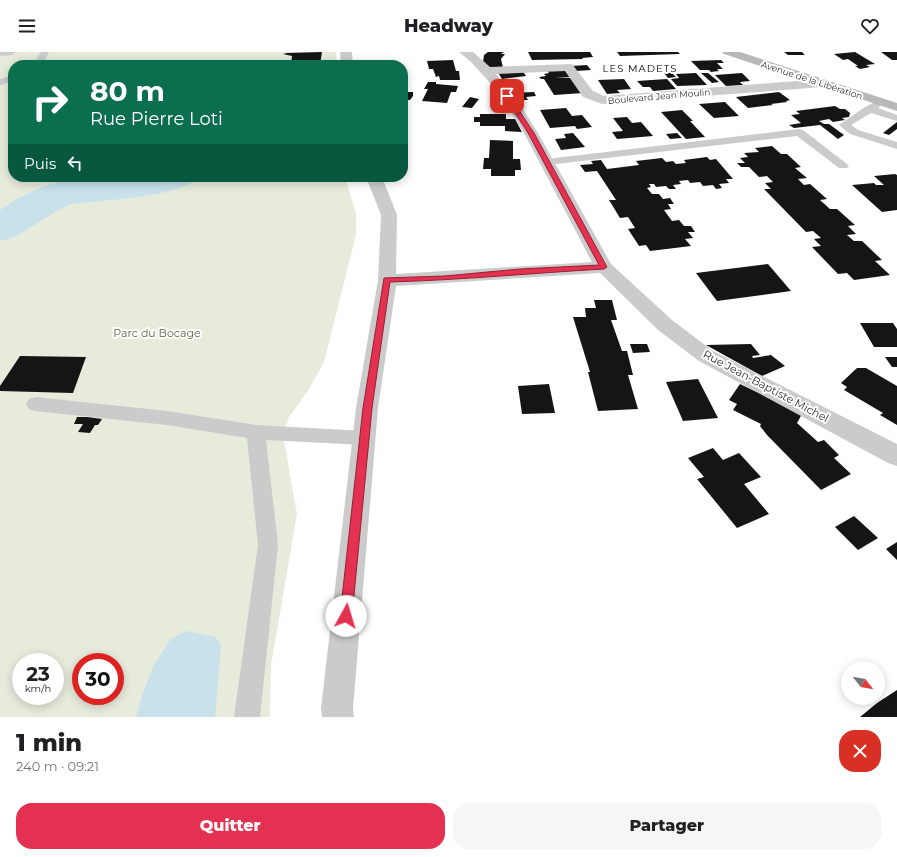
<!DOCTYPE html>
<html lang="fr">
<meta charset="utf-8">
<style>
:root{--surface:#fff;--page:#f6f6f6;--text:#202124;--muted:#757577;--accent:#e43151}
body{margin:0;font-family:Montserrat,sans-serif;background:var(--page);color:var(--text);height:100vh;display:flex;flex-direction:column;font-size:15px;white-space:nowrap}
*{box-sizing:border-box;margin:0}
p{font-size:13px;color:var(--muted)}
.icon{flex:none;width:22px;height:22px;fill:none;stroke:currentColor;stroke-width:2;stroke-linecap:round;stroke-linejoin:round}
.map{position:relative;height:665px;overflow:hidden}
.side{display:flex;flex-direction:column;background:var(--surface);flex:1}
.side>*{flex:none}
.banner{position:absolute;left:8px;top:8px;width:400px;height:122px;border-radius:16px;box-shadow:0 2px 10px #0003;background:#0b6e4f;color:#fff;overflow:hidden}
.needle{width:26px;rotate:121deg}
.controls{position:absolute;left:841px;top:609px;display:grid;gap:8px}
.controls a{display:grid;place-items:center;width:44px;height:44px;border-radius:50%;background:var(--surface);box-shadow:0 2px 10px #0003;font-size:20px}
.speed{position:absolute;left:12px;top:601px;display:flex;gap:8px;font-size:20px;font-weight:700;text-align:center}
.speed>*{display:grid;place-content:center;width:52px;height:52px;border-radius:50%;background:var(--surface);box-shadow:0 2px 10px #0003;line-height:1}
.speed small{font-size:10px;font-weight:400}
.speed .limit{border:6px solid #d22;background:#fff;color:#111}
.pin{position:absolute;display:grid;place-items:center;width:34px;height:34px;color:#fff;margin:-17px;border-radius:8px;box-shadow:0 2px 6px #0006}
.me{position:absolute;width:44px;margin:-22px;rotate:6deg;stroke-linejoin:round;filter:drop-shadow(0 0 3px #0008)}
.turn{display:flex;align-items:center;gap:14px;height:84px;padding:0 16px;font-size:18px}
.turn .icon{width:52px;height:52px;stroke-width:2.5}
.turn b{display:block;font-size:28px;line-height:34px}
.then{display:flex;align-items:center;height:38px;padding:0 16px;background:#0003;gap:8px;font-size:15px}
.round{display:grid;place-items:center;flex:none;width:42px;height:42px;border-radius:16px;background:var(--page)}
.overview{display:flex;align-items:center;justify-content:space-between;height:68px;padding:0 16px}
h1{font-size:24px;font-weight:800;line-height:30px}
.button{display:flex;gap:8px;margin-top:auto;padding:8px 16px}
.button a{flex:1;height:46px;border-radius:16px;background:var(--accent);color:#fff;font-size:16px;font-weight:800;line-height:46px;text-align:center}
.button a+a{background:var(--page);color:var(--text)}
header{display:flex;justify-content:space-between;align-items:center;height:52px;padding:0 16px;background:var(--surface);font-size:18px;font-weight:800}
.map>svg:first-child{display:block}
.green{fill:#e6ebdc;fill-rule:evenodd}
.water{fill:#c8e1eb}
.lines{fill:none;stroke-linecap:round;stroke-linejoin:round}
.river{fill:#c8e1eb;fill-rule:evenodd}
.building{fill:#151515}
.service{fill:#cbcbcb;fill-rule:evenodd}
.minor{fill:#cbcbcb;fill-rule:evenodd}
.secondary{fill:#b8b8b8;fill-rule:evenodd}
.route{fill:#e43151;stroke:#942035}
.labels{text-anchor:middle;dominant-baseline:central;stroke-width:4;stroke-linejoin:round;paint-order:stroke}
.far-street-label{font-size:9px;fill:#2e2e2e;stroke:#fff}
.far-neighbourhood-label{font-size:10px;letter-spacing:1px;fill:#000;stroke:#fff}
.park-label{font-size:11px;fill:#566a3c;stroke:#fff}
.street-label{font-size:11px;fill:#2e2e2e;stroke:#fff}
</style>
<header><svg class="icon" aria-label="menu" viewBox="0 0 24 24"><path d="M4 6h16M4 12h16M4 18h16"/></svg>Headway<svg class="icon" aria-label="heart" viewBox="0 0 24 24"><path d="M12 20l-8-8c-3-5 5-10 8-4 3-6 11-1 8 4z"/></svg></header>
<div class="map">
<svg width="897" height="665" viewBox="0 0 897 665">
<rect width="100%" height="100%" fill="#fff"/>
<path class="green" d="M0,0h336l1,13h-324v112h332l11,37v21l-32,127 -15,27 -20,28 -6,18 14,79 -26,151 -1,52h-270zM21,610h34v34h-34zM81,610h34v34h-34z"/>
<path class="water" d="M186,579l30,6 5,9 -6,71h-79l7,-24 11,-28 16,-25z"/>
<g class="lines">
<path class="river" d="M88,125h107l-6,8 -28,8 -29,5 -61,6 -13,6 -43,27 -15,4v-31c32,-21 49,-28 88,-33z"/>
</g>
<path class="building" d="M322,0l-2,13h-29l1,-9 -9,-2 4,-1z
M488,0h16l-3,2h4l-4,5 2,9 -11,1 -9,-7 1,-7z
M528,0h62l3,5 -11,1 1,1 -51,1z
M617,0h61l2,2 -60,2z
M784,0h18l3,3h-17z
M855,0l20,12 -9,1 4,2 -10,2 -5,-3h3l-10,-7 -5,1 -9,-6z
M881,0h16v8h-5z
M453,8l3,11h3l1,9h-20l-1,-4 -3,1 -3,-8h-4l-2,-8z
M721,8l3,3h-7l6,6h-6l2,2 -8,1 -2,-2h-9l-9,-9z
M587,13l4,5 -15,1 -5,-5z
M566,16l6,9 -17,1h18l10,15 -29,2 -10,-16h-3l-2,-2 7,-1 -2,-2 5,-1 -2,-3z
M522,18l4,6 -24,3 -5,-8z
M664,21h8l4,4 -8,1z
M696,21l11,12 -30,1 -6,-7 8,-1 -3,-4z
M701,21h7l11,9 -7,1z
M742,21l8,8 -10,1 3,3 -17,1 -11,-11z
M624,27l7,10 -14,1 3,3 -13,1 -9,-14z
M667,27l9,10 -23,2 -3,-4h-7l-6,-6z
M428,30h8v2l22,2 -2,6h-5l-4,11 -25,-2 6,-12h-4z
M403,40h10v4l-3,4h-7z
M534,40l2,4 -10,1 2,3h-10l-4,-7z
M779,40l11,8 -4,1 1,1 -16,2 2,1 -25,3 -12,-11z
M470,45l9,2 -7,9 -10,-1z
M725,50l14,14 -25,2 -15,-14z
M835,54l5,3h5l5,4 -1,4 -7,1 3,2 -12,2 -4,-3 -10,2 5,3h5l15,11 -6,4 -18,-14 -26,3 -5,-3 12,-2 -10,-8 9,-1 -4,-3z
M566,56l6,8 10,-1 10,12 -15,2 -2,-3 -25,2 -10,-18z
M682,58l11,11h-3l15,16 -19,2 -25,-27z
M480,62h26v5h9l7,13 -17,-1v-5h-25v-4h-6v-5h6z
M627,65l5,6 9,-1 12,14 -36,3 -5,-7 11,-1 -10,-13z
M897,70v7l-8,6 -6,-2z
M573,81l12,14 -24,3 -6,-11 11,-1 -2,-4z
M677,81l5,5 -12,1 -4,-5z
M490,88l23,1v18h7l1,11h-6v6h-24v-7h-8l1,-11h5z
M772,94l9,8h6l14,13 -6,1 12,10 -9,1 6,6 6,-1 17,15 -7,1 10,9h7l18,16 -7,1 8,8 -9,1 7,6h8l20,19 -7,1 15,14 -36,5 -7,-7 -9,1 -26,-27 9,-1 -7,-7 7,-1 -8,-7 -7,1 -42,-43h7l-6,-6 8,-1 -6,-6 -8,1 -10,-10h-8l-4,-4h8l-5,-5 8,-1 -4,-4 15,-1 -4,-4z
M707,105l3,3 6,-1 17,20h-7l3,4 -10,1 3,4 -6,1 -3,-4 -10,1 -3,-4 -10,1 -2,-3 -9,1 2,3 -8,1 3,4h-7l-3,-3 -10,1 -2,-3h-5l2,3 -4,1 5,6h7l4,5 7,-1 4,6h-6l3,5 -7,1 8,11 7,-1 5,6h7l4,6h-7l5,6 -8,1 6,7 -41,5 -4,-6 -7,1 -11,-17 7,-1 -7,-11 -8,1 -11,-18h7l-19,-29 -12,1 -5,-7 13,-1 -2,-3 10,-1 6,9 32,-4 -3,-4 26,-3 4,4 7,-1 3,3 10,-1 -2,-3z
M895,122l2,1v35l-15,2 -30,-27 22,-2 2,2h8l-10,-9z
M768,212l23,27 -74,10 -21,-28z
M594,248h18l5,20h-6l11,31h5l6,24h-5l10,34 -40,2 -10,-39h2l-17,-55h13l-1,-9h11z
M860,271h33l4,6v18h-23z
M630,292h17l3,8 -17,1z
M751,292l9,11 -8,1 1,2 18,-3 14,11 -23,10 -56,-31z
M20,304l66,1 -13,36 -73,-2v-5z
M885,305h12v10h-5z
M857,316h9l31,18v39l-17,-10 3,-2 -39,-23 3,-3 -6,-4z
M698,327l20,39 -35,3 -17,-39z
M549,332l6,29 -33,1 -4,-28z
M740,332l62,30 -5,9 21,19 6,-2 15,15 -5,3 17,16 -30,16 -54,-55 -7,-9 1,-2 -28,-14 4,-6 -8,-4z
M77,365h10l15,2 -4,6h-3l-5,8 -12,-1 5,-8h-9z
M713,396l10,12 16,-7 22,24 -17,7 25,30 -32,14 -40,-49 7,-2 -16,-19z
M854,464l24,22 -20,12 -23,-23z
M897,490v18l-11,-11z
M897,638v27h-37l17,-14z"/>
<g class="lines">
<path class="service" d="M0,0h16l-4,3 -12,1z
M41,0h8l-6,12 -12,1 5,-5z
M13,23v6l-13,4v-6z
M881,47l5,3 -8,6 19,7v6l-26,-8 -20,12 7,5 39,12v7l-47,-15 -11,-9 26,-18z
M799,77l4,1 44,34 2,2 -2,2h-8l-42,-32 -250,29 -4,-1 -2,-2 2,-2 4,-1z
M35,345l132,14 89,14 108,6 6,2 3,5 -3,5 -6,2 -98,-5 12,105 -18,172h-26l24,-172 -11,-107 -80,-13 -132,-14 -6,-2 -3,-5 3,-5z"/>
<path class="minor" d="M340,0h12l1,13h-12z
M459,0h14l17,15 82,-3 21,27 11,5 218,-17 4,1 2,3 -2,3 -4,1 -220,17 -19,-7 -18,-26 -69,3 25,32 17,27 73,131 61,56 41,31 184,93v22l-9,-3 -189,-102 -41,-31 -58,-57 -204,13 -18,122 -25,300 1,9h-32l-1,-9 35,-300 22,-128 3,-65 -15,-38h16l15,38 -1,59 196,-12 -68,-129 -15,-24 -16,-23 -22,-24z"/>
<path class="secondary" d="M722,0h18l157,51v8l-173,-57z"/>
</g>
<path class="route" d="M507,43h2l25,38 73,134 -3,2c-71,4 -142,11 -214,13l-18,126 -20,208 -2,4 -4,2 -4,-2 -2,-4 23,-208 21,-130 60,-2 76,-7 79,-4 -71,-132 -24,-37z"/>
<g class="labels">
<g class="far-street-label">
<text transform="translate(812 28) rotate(18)">Avenue de la Libération</text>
<text transform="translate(659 44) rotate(-5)">Boulevard Jean Moulin</text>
</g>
<g class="far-neighbourhood-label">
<text x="640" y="16">LES MADETS</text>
</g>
<g class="park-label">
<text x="157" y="281">Parc du Bocage</text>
</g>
<g class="street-label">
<text transform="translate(766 334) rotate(28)">Rue Jean-Baptiste Michel</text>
</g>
</g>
</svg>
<div class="controls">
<a><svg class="needle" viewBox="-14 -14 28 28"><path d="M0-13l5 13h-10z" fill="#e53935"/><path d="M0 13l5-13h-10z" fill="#757577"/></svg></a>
</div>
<div class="speed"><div>23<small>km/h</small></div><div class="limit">30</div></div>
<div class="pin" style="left:507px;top:44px;background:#d93025"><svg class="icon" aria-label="arrive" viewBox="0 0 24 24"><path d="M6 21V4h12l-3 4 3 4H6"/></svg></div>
<svg class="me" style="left:346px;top:564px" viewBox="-20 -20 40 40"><circle r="19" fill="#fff"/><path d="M0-13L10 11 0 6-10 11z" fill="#e43151"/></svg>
<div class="banner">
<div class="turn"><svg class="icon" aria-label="right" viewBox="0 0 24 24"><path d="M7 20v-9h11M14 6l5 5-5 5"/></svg><div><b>80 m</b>Rue Pierre Loti</div></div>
<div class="then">Puis<svg class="icon" aria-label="left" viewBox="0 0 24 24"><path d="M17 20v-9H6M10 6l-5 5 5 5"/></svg></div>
</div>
</div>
<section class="side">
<div class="overview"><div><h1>1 min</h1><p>240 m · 09:21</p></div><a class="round" style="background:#d93025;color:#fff"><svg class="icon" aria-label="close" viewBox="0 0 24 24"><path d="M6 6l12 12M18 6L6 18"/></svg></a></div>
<div class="button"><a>Quitter</a><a>Partager</a></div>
</section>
